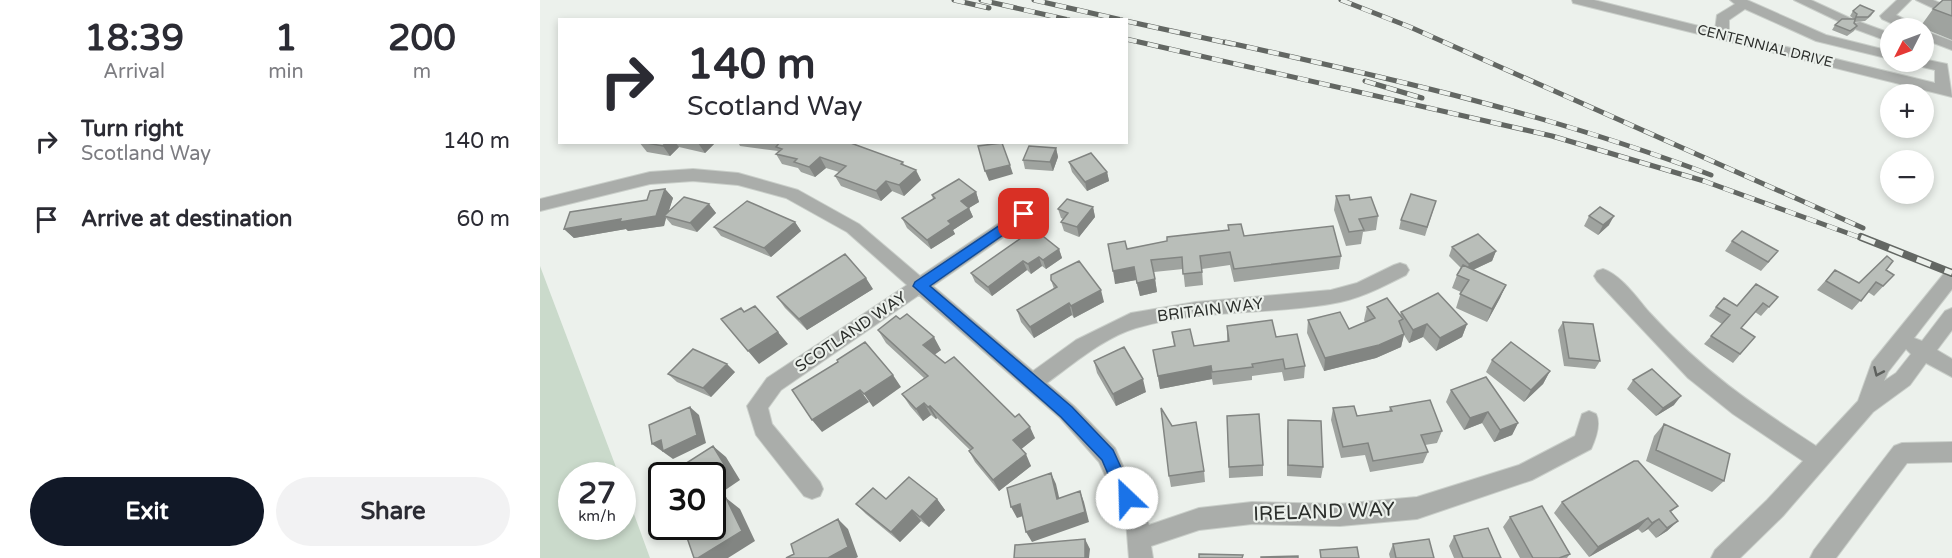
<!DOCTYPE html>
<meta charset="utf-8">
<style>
:root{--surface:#fff;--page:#f2f2f3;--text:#2b2b33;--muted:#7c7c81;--accent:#111827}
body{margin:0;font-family:"Varela Round",sans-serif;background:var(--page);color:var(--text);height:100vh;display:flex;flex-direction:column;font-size:22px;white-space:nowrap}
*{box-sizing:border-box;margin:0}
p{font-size:20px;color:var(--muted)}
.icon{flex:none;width:33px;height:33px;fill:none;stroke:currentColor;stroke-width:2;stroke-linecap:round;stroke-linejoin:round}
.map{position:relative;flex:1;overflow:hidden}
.drawer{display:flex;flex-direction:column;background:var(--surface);width:540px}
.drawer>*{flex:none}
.hud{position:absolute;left:18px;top:18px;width:570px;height:126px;border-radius:0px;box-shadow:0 3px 9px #0003;background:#fff;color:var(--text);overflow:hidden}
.needle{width:39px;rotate:228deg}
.buttons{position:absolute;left:1340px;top:18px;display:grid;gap:12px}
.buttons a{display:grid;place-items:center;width:54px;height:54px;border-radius:50%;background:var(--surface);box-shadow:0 3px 9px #0003;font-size:30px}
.speed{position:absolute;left:18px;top:462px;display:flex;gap:12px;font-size:30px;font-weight:700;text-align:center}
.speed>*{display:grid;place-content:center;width:78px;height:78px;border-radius:50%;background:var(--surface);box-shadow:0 3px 9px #0003;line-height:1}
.speed small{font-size:15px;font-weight:400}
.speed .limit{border:3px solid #111;border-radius:9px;background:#fff;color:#111}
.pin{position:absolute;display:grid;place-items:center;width:51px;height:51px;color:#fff;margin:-26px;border-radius:12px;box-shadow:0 3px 9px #0006}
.me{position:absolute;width:66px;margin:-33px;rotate:336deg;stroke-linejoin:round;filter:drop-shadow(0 0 4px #0008)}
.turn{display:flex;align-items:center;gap:21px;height:126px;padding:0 30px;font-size:27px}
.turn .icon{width:78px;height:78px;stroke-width:2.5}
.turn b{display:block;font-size:42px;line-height:51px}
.eta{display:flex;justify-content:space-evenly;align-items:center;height:102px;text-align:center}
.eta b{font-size:36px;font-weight:700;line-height:42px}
.cta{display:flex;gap:12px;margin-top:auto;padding:12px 30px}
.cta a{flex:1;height:69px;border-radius:36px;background:var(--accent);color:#fff;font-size:24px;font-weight:700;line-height:69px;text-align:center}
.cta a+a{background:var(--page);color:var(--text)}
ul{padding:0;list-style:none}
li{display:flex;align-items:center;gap:18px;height:78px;padding:0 30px}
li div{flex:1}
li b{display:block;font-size:22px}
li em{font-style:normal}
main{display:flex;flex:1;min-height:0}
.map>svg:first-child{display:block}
.green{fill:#cadacb}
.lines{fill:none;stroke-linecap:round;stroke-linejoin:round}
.minor-casing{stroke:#c9cec9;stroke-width:2}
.minor{fill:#aaadaa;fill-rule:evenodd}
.rail-far1-casing{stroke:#636763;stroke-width:5}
.rail-casing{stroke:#636763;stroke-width:8}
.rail-far1{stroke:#ecf1ec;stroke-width:4;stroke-dasharray:11;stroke-linecap:butt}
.rail{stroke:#ecf1ec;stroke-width:5;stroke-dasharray:15;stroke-linecap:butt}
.wall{fill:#9fa39f}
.shaded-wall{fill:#828582}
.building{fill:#b9beb9;stroke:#828582;stroke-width:1.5}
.oneway{stroke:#5e615e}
.route{fill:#1a73e8;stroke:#114b97;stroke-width:1.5}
.labels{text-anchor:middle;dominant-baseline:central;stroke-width:4.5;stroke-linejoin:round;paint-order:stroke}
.far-street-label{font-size:14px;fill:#2c2f2c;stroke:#ecf1ec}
.street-label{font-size:16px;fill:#2c2f2c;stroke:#ecf1ec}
.near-street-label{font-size:20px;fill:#2c2f2c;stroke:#ecf1ec}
</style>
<main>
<section class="drawer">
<div class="eta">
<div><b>18:39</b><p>Arrival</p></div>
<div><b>1</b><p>min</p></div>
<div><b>200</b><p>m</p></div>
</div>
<ul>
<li><svg class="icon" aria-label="right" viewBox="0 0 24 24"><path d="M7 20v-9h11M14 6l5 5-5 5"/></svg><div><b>Turn right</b><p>Scotland Way</p></div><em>140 m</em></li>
<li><svg class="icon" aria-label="arrive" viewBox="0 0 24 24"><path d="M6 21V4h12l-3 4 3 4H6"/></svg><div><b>Arrive at destination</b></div><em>60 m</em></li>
</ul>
<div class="cta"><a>Exit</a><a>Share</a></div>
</section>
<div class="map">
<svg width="1412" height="558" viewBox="0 0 1412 558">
<rect width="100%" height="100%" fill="#ecf1ec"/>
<path class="green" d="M0,266l79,209 -47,1v50h50l1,-42 27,74h-110z"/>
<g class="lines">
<g class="minor-casing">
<path id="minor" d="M1032,0h22l121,30 2,-15 18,-11 -5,-4h17l79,35 64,16v8l-74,-18 -71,-32 -16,11v13l206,50v-13l-21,-5 -2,-3h11v-3l24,5 5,33 -379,-94z
M1254,0h17l41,19 -2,3h-10z
M1357,0h14l-15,15 20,10 1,3h-15l-20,-9 -2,-3z
M1376,0h17l19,8v9z
M1320,22l30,11v9l-35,-13 -2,-3 2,-3z
M1383,30l29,11v9l-29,-11z
M153,169l45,4 60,17 61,34 61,52 97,-65 3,-14h12l2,4 -3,17 -98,68 100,85 43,-31 55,-27 65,-11 135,-12 26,-7 37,-18 6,-2 6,2 3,5 -3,5c-24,12 -48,25 -76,29 -64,11 -131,5 -194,24 -31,9 -63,36 -89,55l27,23 41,42 34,77 50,-17 53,-6 88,2 77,-7 102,-32 56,-29 7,-22 7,-3 7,3c5,10 0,24 -5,35l-59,31 -115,39 -77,7 -88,-2 -53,6 -48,16 2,12h-24l-3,-37 -27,-59 -39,-44 -141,-123 -138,95 -13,18 4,16 48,58 3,7 -3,7 -8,3 -8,-3 -48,-61 -9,-29 20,-28 140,-93 -60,-53 -61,-34 -48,-13 -45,-4 -43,3 -110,27v-12l110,-27z
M1063,269c18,6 34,29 46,43 54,59 102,92 167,134l42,-45 14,-39 74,-91 6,-2v20l-38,49 8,3 23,-30 7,-3v22l-15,20 15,9v18l-26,-14 -16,22 -37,27 -90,104 -43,42h-29l4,-8 52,-50 36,-39 -70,-47 -45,-36 -91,-97 -3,-5 3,-5zM1366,349l5,5 -15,19 -12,8 4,-9z
M1412,442v20l-45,1 -71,95h-26l4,-8 80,-104 8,-3z"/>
</g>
<use href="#minor" class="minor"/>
<g class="rail-far1-casing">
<path id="rail-far1" d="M414,0l35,8
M441,0l88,20
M494,0l88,20
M801,0l69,27 453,201
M586,21l106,23
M586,39l426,97 152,45 160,58
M685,42c165,36 328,73 486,133
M825,81l57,17"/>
</g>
<g class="rail-casing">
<path id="rail" d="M1321,237l91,36"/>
</g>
<use href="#rail-far1" class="rail-far1"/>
<use href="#rail" class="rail"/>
</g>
<path class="wall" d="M1412,0v40l-32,-13 13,-18z
M1313,11h21l-3,5 -6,5 -10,1 2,4 -3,5 -7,5 -15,-6 3,-5 19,-6 -4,-3z
M99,142h77l-11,11 -26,-6 -9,9 -23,-4z
M198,142h110l55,20 1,3 17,15 -17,16 -12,-5 -11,10 -40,-15 -6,-10 4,-4 -13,-4 -11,9 -14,-5 -3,-4 -16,-4 -6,-10 2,-3 -38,-5z
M516,148l2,9 -5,14 -28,-2 -2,-9z
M529,162l38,10 2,9 -22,10 -15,-19z
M125,189l8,9 -5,14 41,-8 7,9 -19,19 -25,-7 -6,-7 -2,8 -36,5 -2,-2 -52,9 -10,-9 83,-29z
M436,192l3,10 -10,6 4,9 -20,13 2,4 -24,15 -24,-21 -5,-10 31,-19 -1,-4z
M796,196l14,4 28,16 -2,14 -13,2 -2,12 -15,2 -12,-36z
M896,201l-11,35 -26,-7 2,-9z
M553,207l2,10 -16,20 -15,-6 -3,-9 2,-3 -2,-1 -3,-9z
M1049,216l20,9 -11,10 -14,-9z
M255,222l6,9 -30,26 -50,-21 -7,-9z
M688,225l16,11 97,20 -2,13 -105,13 -4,-17 -28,4 1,16 -18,2 -2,-18 -29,3 3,20 -17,4 -4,-16 -21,4 12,-35 101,-19z
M1192,241l38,20 -9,10 -36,-20z
M912,247l44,4 -4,10 -19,9 33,15 -6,13 -13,24 -31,-14 5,-16 -9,-4 5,-13 4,-7 -12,-12z
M519,249l3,9 -16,11 -4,-3 -11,8 -4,-4 -35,26 -17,-14 -4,-9z
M1295,270l24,13 27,-13 8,5 -20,21 -6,-4 -16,18 -35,-20z
M511,280l53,22 -30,16 -2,-3 -38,23 -13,-16 -4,-12 37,-21z
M333,289l-66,41 -22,-22 -8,-11z
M1238,297l-17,19 -6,-4 -14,16 14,9 -22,26 -29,-19 18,-20 -13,-8 7,-9 21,-1z
M827,307l33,8 1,-3 66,12 -5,13 -26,14 -13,-14 -14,6 -5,-8 -3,12 -25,11 -52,13 -17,-38 1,-13 41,9 16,-7 -1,-2z
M1023,322l37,39 -5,8 -31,-3 -6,-36z
M687,326l49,11 29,29 -1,12 -20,3 -2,-9 -30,4v4l-39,5 -1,-6 -52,10 -7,-39 21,-4 -2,-14 22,14 33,-4z
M338,330l63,20 -7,5 101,83 -14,11 10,17 -32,25 -24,-29 -6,-11 1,-1 -33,-32 -1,1 -5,-4 -8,6 -13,-15 -8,-12 22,-16 -38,-35z
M952,360l58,11 -7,13 -19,18 -38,-30z
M554,361l52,31 -30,14 -19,-33z
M195,372l-24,25 -34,-15 -9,-8z
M1093,380l41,25 -18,11 -29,-27z
M911,390l67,33 -6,12 -18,7 -12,-19 -18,7 -18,-28z
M850,407l52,24 -5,12 -12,2 3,7 -5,11 -53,9 -5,-17 -24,3 -10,-38 2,-12 24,8 32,-4z
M687,416l36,49v11l-34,2z
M748,420l35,47 -2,11 -34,-2v-44z
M1124,424l60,57 -12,11 -66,-31 8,-25z
M632,426l32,45 1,11 -34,5 -2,-11z
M346,499h51l8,11 -16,17 -8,-6 -21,21 -34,-28 -10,-10z
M1022,502l116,4 -7,6 7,9 -11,10 -11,7 -8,-9 -6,4 -4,-4 -49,28 -35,-44z
M970,517l60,37 -3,4h-47l-17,-31z
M914,536l47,22h-47l-5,-12z
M853,544l41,14h-44l-1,-4z"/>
<path class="shaded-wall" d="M126,142h9l4,5 -9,9 -7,-10z
M159,142h17l-11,11 -7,-10z
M516,148l2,9 -5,14 -3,-9z
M280,157l6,11 -11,9 -6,-10z
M470,165l3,9 -24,7 -4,-10z
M376,170l5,10 -17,16 -5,-11z
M567,172l2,9 -22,10 -2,-9z
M346,181l6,10 -11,10 -5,-10z
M125,189l8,9 -6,19 -3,-1 2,2 -2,8 -36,5 -2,-2 -52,9 -10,-9 57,-10z
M436,192l3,10 -10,6 4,9 -20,13 2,4 -24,15 -4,-9 21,-19 13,-20z
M169,204l7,9 -19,19 -7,-9z
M553,207l2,10 -16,20 -2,-10z
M1074,216l-5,9 -11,10 5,-10z
M255,222l6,9 -30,26 -7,-9z
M519,249l3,9 -16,11 -3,-9z
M956,251l-4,10 -26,12 3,-9z
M499,257l3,9 -11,8 -3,-10z
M483,261l4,9 -35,26 -4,-9z
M594,267l2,13 -21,4 -2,-13z
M326,278l7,11 -66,41 -8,-11z
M615,279l2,13 -17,4 -3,-13z
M966,285l-6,13 -13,24 5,-13z
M561,290l3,12 -30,16 -3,-12z
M529,303l3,12 -38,23 -4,-11z
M887,324l-4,13 -14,6 4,-13z
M927,324l-5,13 -26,14 4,-13z
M238,332l10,12 -29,20 -11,-13z
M864,334l-3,13 -25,11 -52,13 1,-13z
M394,337l7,13 -11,8 -7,-13z
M187,364l8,8 -24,25 -8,-9z
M671,366l1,13 -52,10 -2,-13z
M1010,371l-7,13 -19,18 7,-12z
M353,375l8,12 -28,20 -9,-13z
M603,379l3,13 -30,14 -3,-12z
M320,390l9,12 -47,30 -10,-12z
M1141,396l-7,9 -18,11 7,-8z
M384,403l7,12 -8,6 -7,-12z
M390,406l7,12 -1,1 -8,-12z
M150,407l9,8 7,28 -33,16 -21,-15z
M948,412l-6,11 -18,7 6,-12z
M978,423l-6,12 -18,7 6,-12z
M490,427l5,11 -16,13 -6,-11z
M173,446l13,11 14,23 -28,19z
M486,454l5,12 -32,25 -6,-11z
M511,473l5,11 6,26 -5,-11z
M540,491l4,11 5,20 -57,20 -6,-10z
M186,498l14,11 15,32 -27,17h-30z
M397,499l8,11 -16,17 -9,-10z
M480,504l6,11 -9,3 -6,-11z
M372,510l9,11 -21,21 -9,-10z
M1108,518l-10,11 -49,28 9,-10z
M298,519l10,10 10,28 -2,1h-28z
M1119,519l-11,10 -6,4 10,-10z
M1138,521l-11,10 -11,7 11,-10z
M545,539l5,10 -1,9h-4z"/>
<path class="building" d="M1403,0h9v16l-19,-7z
M1320,5l14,6 -6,6h-12l-2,6 3,3 -7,5 -15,-6 7,-6h13l2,-5 -4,-3z
M101,142h25l-3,4z
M240,142h68l55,20 -2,2 15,6 -17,15 -13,-4 -10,10 -41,-15 11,-10 -26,-9 -11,10 -15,-5 3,-3 -21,-5 6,-5 -6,-2z
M462,143l8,22 -25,6 -7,-25z
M489,146l27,2 -6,14 -27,-2z
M551,153l16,19 -22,10 -16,-20z
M419,179l17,13 -15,9 8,7 -21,13 3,3 -24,16 -25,-22 33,-20 -3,-3z
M125,189l-9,27 -36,6 1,-3 -57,10 6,-17 77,-12 3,-9z
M871,194l25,7 -9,26 -26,-7z
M809,195l1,5 21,-3 7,19 -19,3 5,11 -15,2 -13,-36z
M144,197l25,7 -19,19 -26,-7z
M527,199l26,8 -16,20 -16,-5 7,-9 -10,-4z
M207,201l48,21 -31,26 -50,-21z
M1060,207l14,9 -11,9 -14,-9z
M701,224l3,12 89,-10 8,30 -107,13 -4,-17 -30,4 2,16 -19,2 -1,-17 -31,3 4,19 -18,4 -3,-16 -21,4 -5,-27 17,-3 2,8 40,-8v-4l62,-7 -1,-5z
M494,229l25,20 -16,11 -4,-3 -11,7 -5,-3 -35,26 -17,-14z
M1202,231l36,20 -10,11 -36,-21z
M938,234l18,17 -27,13 -17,-17z
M305,254l21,24 -67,41 -22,-22z
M1347,256l6,5 -7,9 8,5 -11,11 -7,-4 -15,19 -35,-20 9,-11 24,13z
M539,261l22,29 -30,16 -2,-3 -39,24 -13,-17 40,-23 -6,-7v-5z
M923,265l43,20 -14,24 -32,-15 9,-14 -12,-5z
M1216,284l22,13 -9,10 -6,-4 -22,25 14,9 -15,17 -29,-18 19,-21 -14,-8 8,-9 13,8z
M898,293l29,31 -27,14 -13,-14 -14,6 -12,-18z
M847,298l16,21 -4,2 5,13 -25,11 -54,13 -17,-38 32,-8 9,17 26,-11 -8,-11z
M215,306l23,26 -30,19 -27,-32 20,-11 3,4z
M367,314l27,23 -11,8 22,18 9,-6 61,60 4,-3 11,13 -17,13 13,14 -33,26 -24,-29 4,-3 -43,-42 -2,1 -4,-4 -8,6 -14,-15 26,-18 -50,-46 18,-14 4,3z
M732,320l4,17 21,-3 8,32 -20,3 -2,-10 -31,5 1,3 -41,5 -1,-6 -53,10 -5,-26 22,-4 -3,-14 18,-3 4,17 35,-5 -2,-15z
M1023,322l30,2 7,37 -31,-3z
M325,342l28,33 -29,19 -4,-4 -48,30 -20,-30 46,-28 -1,-2z
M971,342l39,29 -19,19 -39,-30z
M584,347l19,32 -30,15 -19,-33z
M153,349l34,15 -24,24 -35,-14z
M1112,369l29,27 -18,12 -30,-28z
M946,377l32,46 -18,7 -12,-18 -18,6 -19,-28z
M890,400l12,31 -21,4 7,17 -55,9 -5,-18 -25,4 -10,-39 21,-2 3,10 35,-5 -2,-4z
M150,407l7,28 -34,16 -2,-11 -9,4 -3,-19z
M621,408l11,18 24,-4 8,49 -35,5z
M719,414l4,51 -34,2 -2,-51z
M748,420l33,1 2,46 -35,-2z
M1124,424l66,30 -6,27 -68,-31z
M173,446l14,23 -15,9v-2h-46z
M1094,461h4l40,45 -8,5 8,10 -11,7 -8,-9 -7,4 -4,-5 -50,29 -36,-45z
M511,473l6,26 23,-8 5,21 -59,20 -6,-28 -9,3 -4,-19z
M369,477l28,22 -17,18 -8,-7 -21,22 -35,-28 17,-16 13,11z
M186,498l16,33 -44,27h-4l-11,-32h29v-20z
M1002,506l28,48 -11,4h-26l-23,-41z
M298,519l10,28 -20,11h-42l8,-4 -3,-10z
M948,528l13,30h-38l-9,-22z
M545,539v19h-71l1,-13z
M889,539l5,19h-38l-3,-14z
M817,547l2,11h-38l-1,-8z
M659,554l44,1 -1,3h-43z
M758,556v2h-37v-1z"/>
<defs><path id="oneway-chevron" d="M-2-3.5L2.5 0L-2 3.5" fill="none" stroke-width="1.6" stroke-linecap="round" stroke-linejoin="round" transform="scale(1.5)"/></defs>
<use class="oneway" href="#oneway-chevron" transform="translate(1338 372) rotate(114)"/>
<path class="route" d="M484,209l5,1 2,4 -2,3 -99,69 142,121 41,43 22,48 -2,6 -6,2 -6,-2 -19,-44 -41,-43 -148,-131 2,-4z"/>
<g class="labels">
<g class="far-street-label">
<text transform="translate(1225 46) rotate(14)">CENTENNIAL DRIVE</text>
</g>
<g class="street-label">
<text transform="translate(670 310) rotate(-7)">BRITAIN WAY</text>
<text transform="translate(311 332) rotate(-34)">SCOTLAND WAY</text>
</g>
<g class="near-street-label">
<text transform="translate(784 512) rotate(-2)">IRELAND WAY</text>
</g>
</g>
</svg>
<div class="buttons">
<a><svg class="needle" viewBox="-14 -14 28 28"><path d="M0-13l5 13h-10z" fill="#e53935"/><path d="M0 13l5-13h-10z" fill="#7c7c81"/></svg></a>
<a>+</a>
<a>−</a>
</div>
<div class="speed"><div>27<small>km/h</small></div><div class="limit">30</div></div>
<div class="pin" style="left:484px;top:214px;background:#d93025"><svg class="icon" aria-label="arrive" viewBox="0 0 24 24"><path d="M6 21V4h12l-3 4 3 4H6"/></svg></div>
<svg class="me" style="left:587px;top:498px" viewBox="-20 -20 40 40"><circle r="19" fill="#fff"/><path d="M0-13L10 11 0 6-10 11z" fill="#1a73e8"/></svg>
<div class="hud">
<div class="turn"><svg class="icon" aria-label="right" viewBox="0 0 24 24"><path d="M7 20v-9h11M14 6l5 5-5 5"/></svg><div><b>140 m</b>Scotland Way</div></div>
</div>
</div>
</main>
